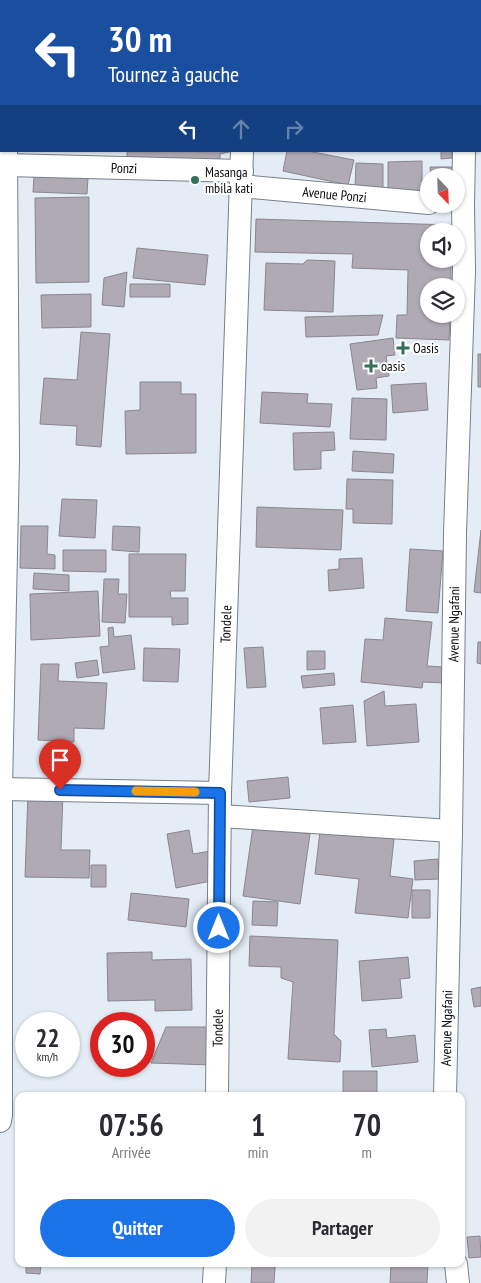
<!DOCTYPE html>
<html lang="fr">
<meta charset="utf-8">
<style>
:root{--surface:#fff;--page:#f2f2f3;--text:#2b2b33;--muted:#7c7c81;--accent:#1a73e8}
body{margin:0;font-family:"PT Sans Narrow",sans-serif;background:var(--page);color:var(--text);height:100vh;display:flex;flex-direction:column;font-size:19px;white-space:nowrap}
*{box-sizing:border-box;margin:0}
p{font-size:16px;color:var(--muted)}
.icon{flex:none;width:28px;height:28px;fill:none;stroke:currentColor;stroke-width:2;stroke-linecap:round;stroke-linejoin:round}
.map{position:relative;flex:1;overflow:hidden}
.drawer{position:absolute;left:15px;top:1092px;width:450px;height:175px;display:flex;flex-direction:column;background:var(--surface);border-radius:10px;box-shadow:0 1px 4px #0004}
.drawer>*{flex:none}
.top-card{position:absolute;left:0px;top:0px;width:481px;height:152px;box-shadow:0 1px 4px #0004;background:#1a4fa0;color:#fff;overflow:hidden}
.needle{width:32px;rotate:157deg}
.tools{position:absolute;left:420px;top:168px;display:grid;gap:10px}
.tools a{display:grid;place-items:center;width:45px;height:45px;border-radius:50%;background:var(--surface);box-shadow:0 1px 4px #0004;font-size:25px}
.speed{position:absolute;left:15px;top:1012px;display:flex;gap:10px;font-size:25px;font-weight:700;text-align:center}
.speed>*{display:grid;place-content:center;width:65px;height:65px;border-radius:50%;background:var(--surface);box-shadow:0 1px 4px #0004;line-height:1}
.speed small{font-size:12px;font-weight:400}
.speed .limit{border:8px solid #d22;background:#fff;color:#111}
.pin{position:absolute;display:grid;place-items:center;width:42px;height:42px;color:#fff;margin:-51px -21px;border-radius:50% 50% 50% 0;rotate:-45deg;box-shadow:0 0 5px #0007}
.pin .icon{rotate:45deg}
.me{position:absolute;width:55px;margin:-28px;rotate:0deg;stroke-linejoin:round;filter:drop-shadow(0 0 4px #0008)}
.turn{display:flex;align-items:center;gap:18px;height:105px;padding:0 25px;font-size:22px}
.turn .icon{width:65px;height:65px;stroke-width:2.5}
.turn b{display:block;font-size:35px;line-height:42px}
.lanes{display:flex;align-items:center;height:48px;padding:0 25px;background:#0003;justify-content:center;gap:25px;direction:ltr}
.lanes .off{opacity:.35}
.eta{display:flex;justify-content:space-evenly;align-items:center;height:85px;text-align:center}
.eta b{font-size:30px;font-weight:800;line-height:35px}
.cta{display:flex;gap:10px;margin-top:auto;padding:10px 25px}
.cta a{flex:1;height:58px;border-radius:30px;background:var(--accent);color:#fff;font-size:20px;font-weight:800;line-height:58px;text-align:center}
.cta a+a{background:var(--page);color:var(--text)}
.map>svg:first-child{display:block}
.building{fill:#afaab4;stroke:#8a868f}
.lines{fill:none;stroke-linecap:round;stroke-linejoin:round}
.street-casing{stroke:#788088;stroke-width:24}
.street{stroke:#fff;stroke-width:22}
.route-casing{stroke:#114b97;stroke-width:12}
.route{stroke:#1a73e8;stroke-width:9}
.slow{stroke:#f59e0b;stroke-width:9}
.poi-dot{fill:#346f58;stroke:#fff;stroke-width:2}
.labels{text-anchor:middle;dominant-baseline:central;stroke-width:4;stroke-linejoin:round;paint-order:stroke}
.street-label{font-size:14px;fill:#090c0f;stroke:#fff}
.poi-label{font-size:14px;fill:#090c0f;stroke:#fff;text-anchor:start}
</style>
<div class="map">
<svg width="481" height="1283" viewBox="0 0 481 1283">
<rect width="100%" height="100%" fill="#e4edf5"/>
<path class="building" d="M295,0h63v1h-62z
M127,151h106l-13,3v12l-93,-2z
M287,151h21l46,9 -6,25 -65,-14z
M441,151h11v7l-11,1z
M422,161v33h-34v-32z
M356,163l27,1v25h-28z
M430,167h25v9h-24z
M34,175l54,3 -1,16 -54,-2z
M89,197v85l-53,1 -1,-85z
M256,219l196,6v6h-23v28h22v27h-22v28h21l-1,26 -53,-2 1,-23h10l1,-45 -56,-2 1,-14 -98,-2z
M137,248l71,7 -3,30 -72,-7z
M307,260l28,1 -2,51 -69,-2 2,-47 37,1z
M127,272l-3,35 -22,-2 2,-27z
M130,284h40v13h-40z
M91,294v33l-49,1 -1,-33z
M383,315l-5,20 -72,2 -1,-20z
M81,332l29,2 -9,113 -25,-2 1,-19 -37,-2 4,-46 33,2z
M393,338l2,17 -9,1 3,20 -13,2 1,10 -20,2 -7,-46z
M478,354h3v33h-3z
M140,382h41v12h15v59l-70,1 -1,-43 15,-1z
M426,383l2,27 -35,3 -2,-28z
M262,392l46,2 -1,9 25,1 -2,23 -70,-4z
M352,398l35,1 -1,41 -36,-1z
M334,432l1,18 -14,1v18l-27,1 -1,-37z
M353,451l41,3 -1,19 -41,-2z
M347,479l46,1 -1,44 -39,-1v-14h-7z
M62,499l35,1 -2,38 -36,-2z
M257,507l86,3 -2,40 -85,-3z
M21,526h27l-1,28 8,1v14l-35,-1z
M113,526l27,1 -1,25 -27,-2z
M481,530v63l-7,-1z
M410,549l33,2 -5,62 -32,-2z
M63,550h43v22l-43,-1z
M129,554h57l-1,37h-15l1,7h17v26l-16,1v-8h-43z
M362,558l2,30 -35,3 -1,-21 11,-1v-10z
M34,573l35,2v16l-36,-2z
M104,579h15l-1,15h9l-2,29 -23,-1z
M98,591l2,45 -69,4 -1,-46z
M385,618l47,4 -5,44 17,1 -1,16 -20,-1 -1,6 -61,-6 4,-43 18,1z
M113,627l1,10 17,-2 4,34 -32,4 -3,-26 9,-1 -1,-18z
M478,642h3v22l-4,-1z
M263,647l3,40 -19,1 -3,-40z
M144,648l36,1 -2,33 -35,-1z
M307,651h18v18l-18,1z
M97,660l2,15 -22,3 -2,-15z
M41,664h18l-1,17 49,2 -3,46 -30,-1v14l-36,-2z
M334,673l1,12 -32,3 -2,-12z
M384,691l1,15 31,-2 3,38 -52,4 -3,-45z
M353,705l3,37 -33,2 -3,-36z
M288,777l2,21 -41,4 -2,-21z
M28,793h35l-2,57h29l-1,28 -64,-1z
M253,826l57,8 -10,70 -57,-8z
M189,830l4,24 18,-3 5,29 -40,8 -9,-54z
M320,831l74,8 -4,37 23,3 -5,39 -53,-5 4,-34 -44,-5z
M438,859l1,20 -24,1 -1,-19z
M91,865h15v22h-15z
M412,890h18v28h-18z
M131,893l58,6 -3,28 -58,-7z
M253,901l25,1 -1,24 -25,-1z
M250,936l88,4 -4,94 7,7 -1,21 -52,-3 5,-77 -12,-4v-11l-32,-1z
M152,952v8l39,-1 1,51 -37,1v-11l-47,1 -1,-48z
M408,957l2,21 -10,1 2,19 -40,3 -3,-40z
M481,987v19l-7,1 -3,-18z
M166,1027h47l-1,38 -61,-2z
M386,1029l1,9 28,-3 3,27 -46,5 -3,-37z
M343,1071h34v25h-34z
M480,1236l1,21 -12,1 -2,-21z
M26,1264h15l-1,10 -14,-1z
M391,1264h37l-1,19h-37z
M252,1265l23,2 -1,16h-23z"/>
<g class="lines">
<g class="street-casing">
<g id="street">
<path d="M13,1v-1"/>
<path d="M243,1v-1"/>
<path d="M468,1v-1"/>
<path id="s1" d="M6,165l236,6"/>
<path id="s2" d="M241,186l188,17"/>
<path d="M1,789l219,4"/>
<path d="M220,816l231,15"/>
<path id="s3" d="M217,1096l3,-303 22,-642"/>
<path id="s4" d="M445,1096l6,-265 4,-298 9,-262 -1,-65 1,-55"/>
<path d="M0,1121l1,-6v-326l7,-331 -2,-307"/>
<path d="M456,1264l2,19"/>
<path d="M214,1283l1,-19"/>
</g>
</g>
<use href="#street" class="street"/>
</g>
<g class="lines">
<g class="route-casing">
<path id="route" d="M60,790l160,3 -1,135"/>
</g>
<use href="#route" class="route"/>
<path class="slow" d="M136,791l59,1"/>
</g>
<g class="poi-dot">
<circle cx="195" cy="180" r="5"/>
<path d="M400.5 340.5h5v5h5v5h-5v5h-5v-5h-5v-5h5z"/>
<path d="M368.5 358.5h5v5h5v5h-5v5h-5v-5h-5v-5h5z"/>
</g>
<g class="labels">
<g class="street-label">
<text stroke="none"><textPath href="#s1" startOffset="118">Ponzi</textPath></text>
<text stroke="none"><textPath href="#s2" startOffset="94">Avenue Ponzi</textPath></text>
<text stroke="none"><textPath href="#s3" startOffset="472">Tondele</textPath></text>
<text stroke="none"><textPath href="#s4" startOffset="472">Avenue Ngafani</textPath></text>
<text stroke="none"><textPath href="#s3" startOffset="68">Tondele</textPath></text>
<text stroke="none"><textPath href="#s4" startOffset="68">Avenue Ngafani</textPath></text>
</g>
<g class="poi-label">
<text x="205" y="172">Masanga<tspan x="205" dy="16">mbila kati</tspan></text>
<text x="413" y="348">Oasis</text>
<text x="381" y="366">oasis</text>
</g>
</g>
</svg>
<div class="tools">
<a><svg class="needle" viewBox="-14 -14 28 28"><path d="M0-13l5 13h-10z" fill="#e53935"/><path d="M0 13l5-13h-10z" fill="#7c7c81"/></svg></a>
<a><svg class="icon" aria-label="sound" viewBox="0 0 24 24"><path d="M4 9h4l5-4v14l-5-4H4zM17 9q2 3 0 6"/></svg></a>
<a><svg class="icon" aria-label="layers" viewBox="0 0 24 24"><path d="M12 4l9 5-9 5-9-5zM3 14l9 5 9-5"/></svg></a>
</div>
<div class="speed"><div>22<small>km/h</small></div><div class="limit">30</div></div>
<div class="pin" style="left:60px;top:790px;background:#d93025"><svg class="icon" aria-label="arrive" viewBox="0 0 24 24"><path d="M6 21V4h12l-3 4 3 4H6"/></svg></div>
<svg class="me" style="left:219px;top:928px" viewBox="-20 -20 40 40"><circle r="17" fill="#1a73e8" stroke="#fff" stroke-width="3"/><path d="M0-11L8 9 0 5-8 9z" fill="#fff"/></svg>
<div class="top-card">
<div class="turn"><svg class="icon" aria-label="left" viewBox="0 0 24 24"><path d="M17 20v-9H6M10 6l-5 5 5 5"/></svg><div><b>30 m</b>Tournez à gauche</div></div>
<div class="lanes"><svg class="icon" aria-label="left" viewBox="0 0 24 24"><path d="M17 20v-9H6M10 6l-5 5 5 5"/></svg><svg class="icon off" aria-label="ahead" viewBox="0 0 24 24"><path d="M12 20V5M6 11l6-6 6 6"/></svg><svg class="icon off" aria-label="right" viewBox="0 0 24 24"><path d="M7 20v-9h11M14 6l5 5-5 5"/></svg></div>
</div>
<section class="drawer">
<div class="eta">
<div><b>07:56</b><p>Arrivée</p></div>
<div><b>1</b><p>min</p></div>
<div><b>70</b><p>m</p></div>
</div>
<div class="cta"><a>Quitter</a><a>Partager</a></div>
</section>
</div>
